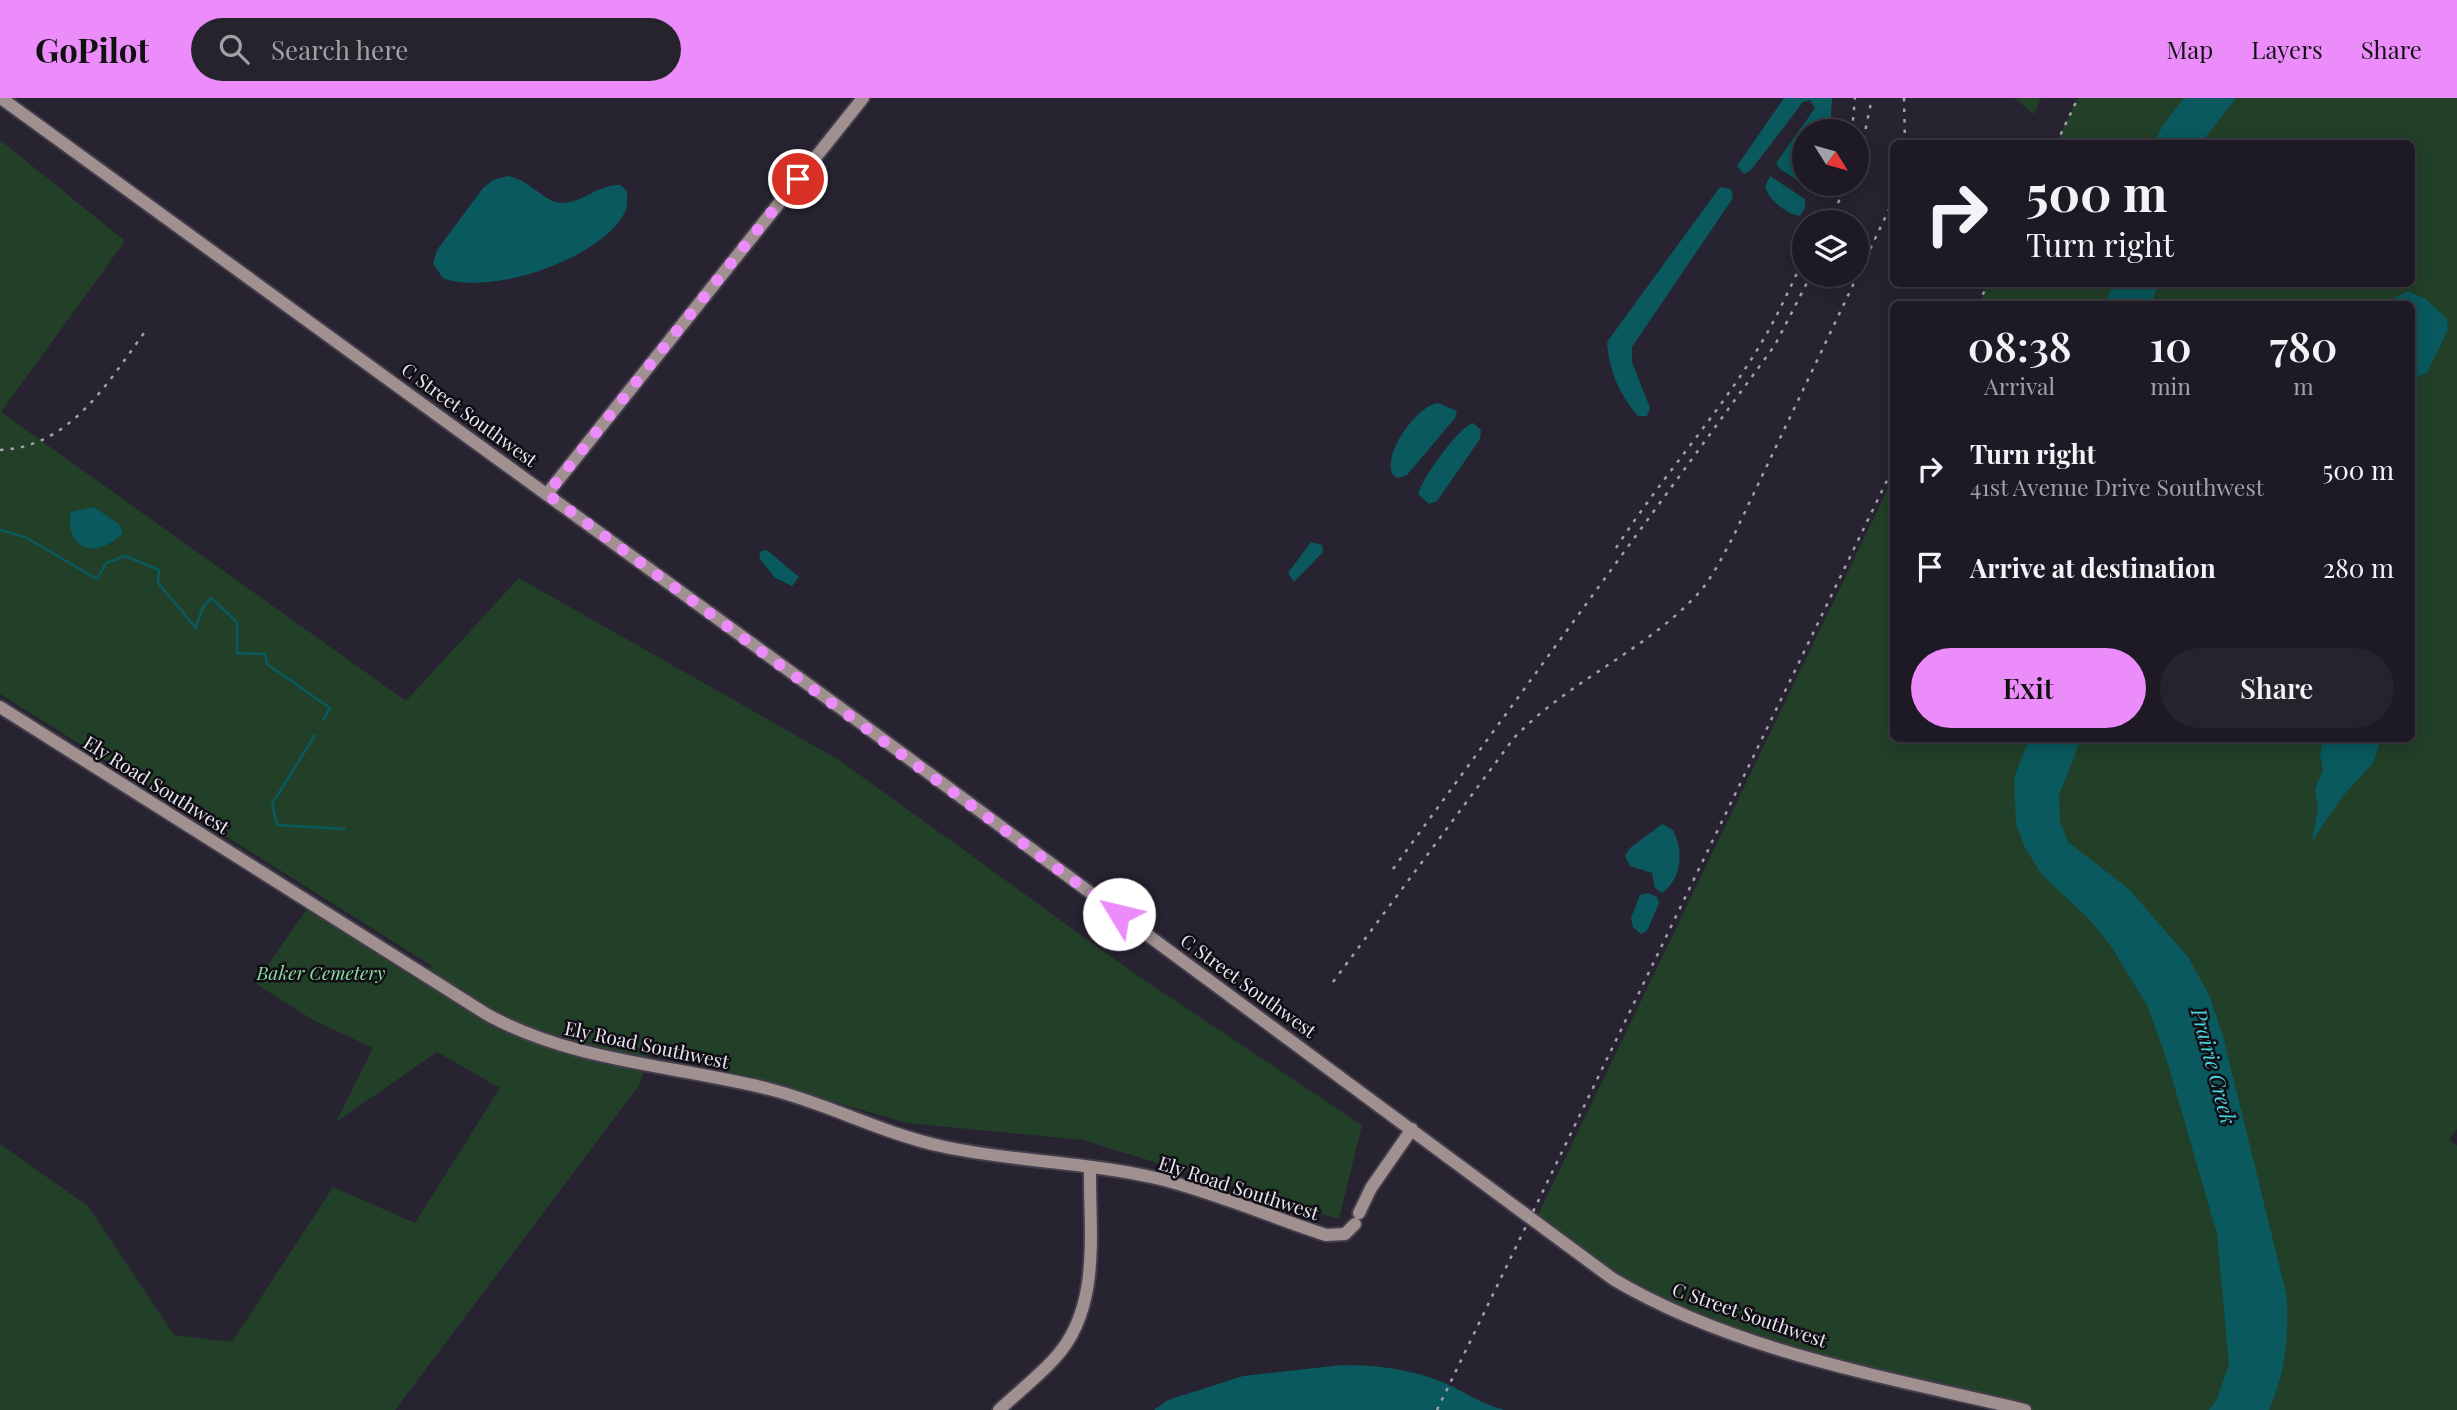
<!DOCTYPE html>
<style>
:root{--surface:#1e1a25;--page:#26232d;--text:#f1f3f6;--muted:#a1a1a7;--line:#3c3842;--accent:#ec8cfb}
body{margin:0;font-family:"Playfair Display",serif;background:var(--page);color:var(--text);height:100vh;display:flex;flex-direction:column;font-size:26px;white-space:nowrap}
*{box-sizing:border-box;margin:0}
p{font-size:23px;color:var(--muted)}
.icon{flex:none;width:38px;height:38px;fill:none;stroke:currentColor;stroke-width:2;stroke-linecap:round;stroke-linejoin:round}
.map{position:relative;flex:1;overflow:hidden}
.side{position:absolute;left:1890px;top:203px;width:525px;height:441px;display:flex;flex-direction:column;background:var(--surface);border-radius:10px;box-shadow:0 4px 18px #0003,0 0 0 2px var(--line)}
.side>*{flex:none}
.top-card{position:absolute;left:1890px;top:42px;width:525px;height:147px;border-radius:10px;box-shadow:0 4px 18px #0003,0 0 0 2px var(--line);background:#1e1a25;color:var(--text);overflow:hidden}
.needle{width:46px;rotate:127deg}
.buttons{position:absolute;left:1792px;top:21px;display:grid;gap:14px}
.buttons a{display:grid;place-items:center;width:77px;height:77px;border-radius:50%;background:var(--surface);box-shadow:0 4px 18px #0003,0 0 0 2px var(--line);font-size:35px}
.pin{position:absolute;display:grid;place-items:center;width:60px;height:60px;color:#fff;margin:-30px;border:4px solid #fff;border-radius:50%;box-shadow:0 2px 7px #0007}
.me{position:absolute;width:77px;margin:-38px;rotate:306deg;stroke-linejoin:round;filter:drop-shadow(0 0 5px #0008)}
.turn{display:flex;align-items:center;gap:24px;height:147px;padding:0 21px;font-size:32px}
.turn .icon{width:91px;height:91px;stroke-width:2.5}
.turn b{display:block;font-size:49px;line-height:60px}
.eta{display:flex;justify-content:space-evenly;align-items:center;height:119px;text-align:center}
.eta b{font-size:42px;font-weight:600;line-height:49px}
.button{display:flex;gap:14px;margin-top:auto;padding:14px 21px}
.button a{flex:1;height:80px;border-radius:42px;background:var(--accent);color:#111;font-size:28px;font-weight:600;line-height:80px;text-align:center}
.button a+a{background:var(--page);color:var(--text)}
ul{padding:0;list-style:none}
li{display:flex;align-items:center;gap:21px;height:98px;padding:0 21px}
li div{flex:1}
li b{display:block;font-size:26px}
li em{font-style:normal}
header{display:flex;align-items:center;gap:42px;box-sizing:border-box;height:98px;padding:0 35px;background:var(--accent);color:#111}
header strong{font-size:33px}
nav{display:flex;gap:38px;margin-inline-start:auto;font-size:24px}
.search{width:490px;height:63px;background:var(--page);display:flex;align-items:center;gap:18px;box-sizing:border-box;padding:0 24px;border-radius:38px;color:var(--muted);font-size:26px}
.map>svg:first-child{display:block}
.green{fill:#223f28}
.water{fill:#09595e}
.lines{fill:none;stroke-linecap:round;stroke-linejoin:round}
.stream{stroke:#09595e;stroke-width:2.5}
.secondary-casing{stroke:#433e4c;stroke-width:16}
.secondary{stroke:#a09090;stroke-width:12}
.rail{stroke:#a4a0ac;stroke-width:2.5;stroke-dasharray:3.5 7;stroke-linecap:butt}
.route{stroke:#ec8cfb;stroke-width:12;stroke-dasharray:0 21.6}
.labels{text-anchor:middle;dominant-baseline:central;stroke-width:5;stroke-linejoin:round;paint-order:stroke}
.street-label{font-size:19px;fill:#e8e5ef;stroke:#100e14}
.park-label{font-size:19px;font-style:italic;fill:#8ad99b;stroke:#100e14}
.water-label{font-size:21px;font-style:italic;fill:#4bd4df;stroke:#100e14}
</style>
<header>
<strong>GoPilot</strong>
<div class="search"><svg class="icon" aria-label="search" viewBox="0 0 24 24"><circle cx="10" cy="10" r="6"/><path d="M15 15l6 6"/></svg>Search here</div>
<nav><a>Map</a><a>Layers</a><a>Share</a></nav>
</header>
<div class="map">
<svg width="2457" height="1312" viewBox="0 0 2457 1312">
<rect width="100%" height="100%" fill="#282331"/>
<path class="green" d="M2014,0h27l-7,16z
M2078,0h379v1031l-8,10 8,7v264h-432l-209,-51 -160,-57 -122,-79 359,-745 1,260h518v-434h-434l10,-20h424v-140l-356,-1z
M0,42l125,101 -124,171 405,289 113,-123 320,182 292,211 231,154 -23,94 -256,-79 -176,-17 -257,-74 -10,35 -245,326h-395v-266l88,62 86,129 58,7 101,-155 82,36 85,-135 -63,-36 -101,70 37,-74 -60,-28 -58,-37 52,-74 115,74 10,-17 -432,-272z"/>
<path class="water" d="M1784,0h48l-2,33h-26l-2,52 -22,-14 -4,-6 39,-55 -5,-8 -7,2 -52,68 -7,4 -7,-8z
M2184,0h52l-35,45h-47l9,-18z
M508,78c21,3 35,26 54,27 20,0 37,-19 58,-18l7,6c0,7 1,14 -2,21 -22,46 -135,85 -182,66l-10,-14 4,-14 46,-62 10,-8z
M1770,78l35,23v9l-5,8c-13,-1 -32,-17 -35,-30z
M1720,89l11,2 2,9 -101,149v15l18,46 -3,8h-9c-19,-22 -29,-45 -31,-74z
M2113,186h45l-6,20h-47z
M2408,193l18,8 21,20 1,11 -21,43 -10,4 -5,-2v-71h-22l6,-7z
M1438,305l19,8 -2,7 -48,57 -9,3 -5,-3c-12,-19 24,-70 45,-72z
M1473,325l8,7 -1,9 -43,62 -8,3 -11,-10c5,-17 39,-65 55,-71z
M94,409l26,18 3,9c-6,4 -13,10 -19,12 -24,10 -39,-12 -33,-34z
M1311,444l11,3 1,7 -29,30 -6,-9z
M767,452l32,27 -7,9 -17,-8 -16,-20 2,-7z
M2323,640l58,1 -8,24 -31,34 -30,44 6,-32 -3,-20 8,-19 -3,-15z
M2029,641h52l-22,56 1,26 8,21 61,47 59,68 21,38 14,41 64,261c1,45 -1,72 -18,113h-60l8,-11 12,-35 -12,-130 -50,-173 -19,-54 -37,-61 -23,-28 -46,-43 -17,-27 -9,-24 -2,-46z
M1662,726l11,6c11,21 9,49 -11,63l-7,-5 -3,-15 -22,-7 -5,-10 5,-8z
M1649,795l8,4 2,6 -12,28 -6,3 -8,-7 -2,-9 9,-23z
M1342,1267c34,0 70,4 103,18 20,9 38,22 60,27h-351l14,-10 75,-24z"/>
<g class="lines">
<path class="stream" d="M0,432l25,7 72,42 9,-16 19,-7 34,14 -1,13 38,45 6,-19 9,-11 26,24v31l28,1 2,10 63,44 -7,12
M315,637l-43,69 5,21 68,4"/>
<g class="secondary-casing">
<path id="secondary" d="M1,0l845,614 767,567c123,73 274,98 412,131
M547,396l316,-396
M0,609l488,308c86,47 186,50 281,74 60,15 114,45 176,58 70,15 144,15 215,32 56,14 111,38 166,56l19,-1 10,-10
M1359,1115l12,-25 41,-59
M999,1312c18,-17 39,-33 56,-52 47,-51 34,-127 35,-191"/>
</g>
<use href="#secondary" class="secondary"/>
<path class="rail" d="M1904,0l1,46
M1852,33l3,-33
M2056,46l22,-46
M1857,72l15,-72
M1829,124l18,-38
M1978,206l10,-20
M0,352c72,-3 109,-70 147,-121
M1616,450c47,-73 107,-138 150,-213 14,-25 26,-51 38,-77
M1393,771l382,-524 36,-70
M1333,884l181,-244c52,-55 125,-84 178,-138 18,-17 29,-41 41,-63l161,-338
M1437,1312l457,-944"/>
</g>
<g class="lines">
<path class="route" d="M798,81l-251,315 572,420"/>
</g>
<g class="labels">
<g class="street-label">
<text transform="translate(470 316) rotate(36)">C Street Southwest</text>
<text transform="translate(157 686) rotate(32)">Ely Road Southwest</text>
<text transform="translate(1249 887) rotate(36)">C Street Southwest</text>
<text transform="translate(647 946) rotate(12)">Ely Road Southwest</text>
<text transform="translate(1239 1089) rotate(18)">Ely Road Southwest</text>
<text transform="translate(1750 1216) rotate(19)">C Street Southwest</text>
</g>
<g class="park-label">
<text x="321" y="874">Baker Cemetery</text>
</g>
<g class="water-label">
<text transform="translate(2215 968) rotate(75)">Prairie Creek</text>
</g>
</g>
</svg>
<div class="buttons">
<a><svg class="needle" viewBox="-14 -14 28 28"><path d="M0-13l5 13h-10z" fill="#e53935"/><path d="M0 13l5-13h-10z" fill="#a1a1a7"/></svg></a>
<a><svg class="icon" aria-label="layers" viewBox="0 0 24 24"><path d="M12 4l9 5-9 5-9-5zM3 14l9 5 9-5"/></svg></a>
</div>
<div class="pin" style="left:798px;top:81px;background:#d93025"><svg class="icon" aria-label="arrive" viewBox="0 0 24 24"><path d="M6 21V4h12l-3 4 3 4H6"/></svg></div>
<svg class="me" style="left:1119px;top:816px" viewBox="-20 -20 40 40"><circle r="19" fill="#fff"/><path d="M0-13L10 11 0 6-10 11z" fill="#ec8cfb"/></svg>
<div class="top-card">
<div class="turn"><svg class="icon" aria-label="right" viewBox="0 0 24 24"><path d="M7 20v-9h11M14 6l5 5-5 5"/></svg><div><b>500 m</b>Turn right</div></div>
</div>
<section class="side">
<div class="eta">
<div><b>08:38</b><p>Arrival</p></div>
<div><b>10</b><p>min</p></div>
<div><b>780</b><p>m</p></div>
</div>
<ul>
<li><svg class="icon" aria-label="right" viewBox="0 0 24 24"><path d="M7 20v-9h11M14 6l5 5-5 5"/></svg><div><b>Turn right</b><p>41st Avenue Drive Southwest</p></div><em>500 m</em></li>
<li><svg class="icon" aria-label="arrive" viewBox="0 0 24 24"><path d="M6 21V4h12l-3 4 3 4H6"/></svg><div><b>Arrive at destination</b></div><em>280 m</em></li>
</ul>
<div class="button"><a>Exit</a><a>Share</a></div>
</section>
</div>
